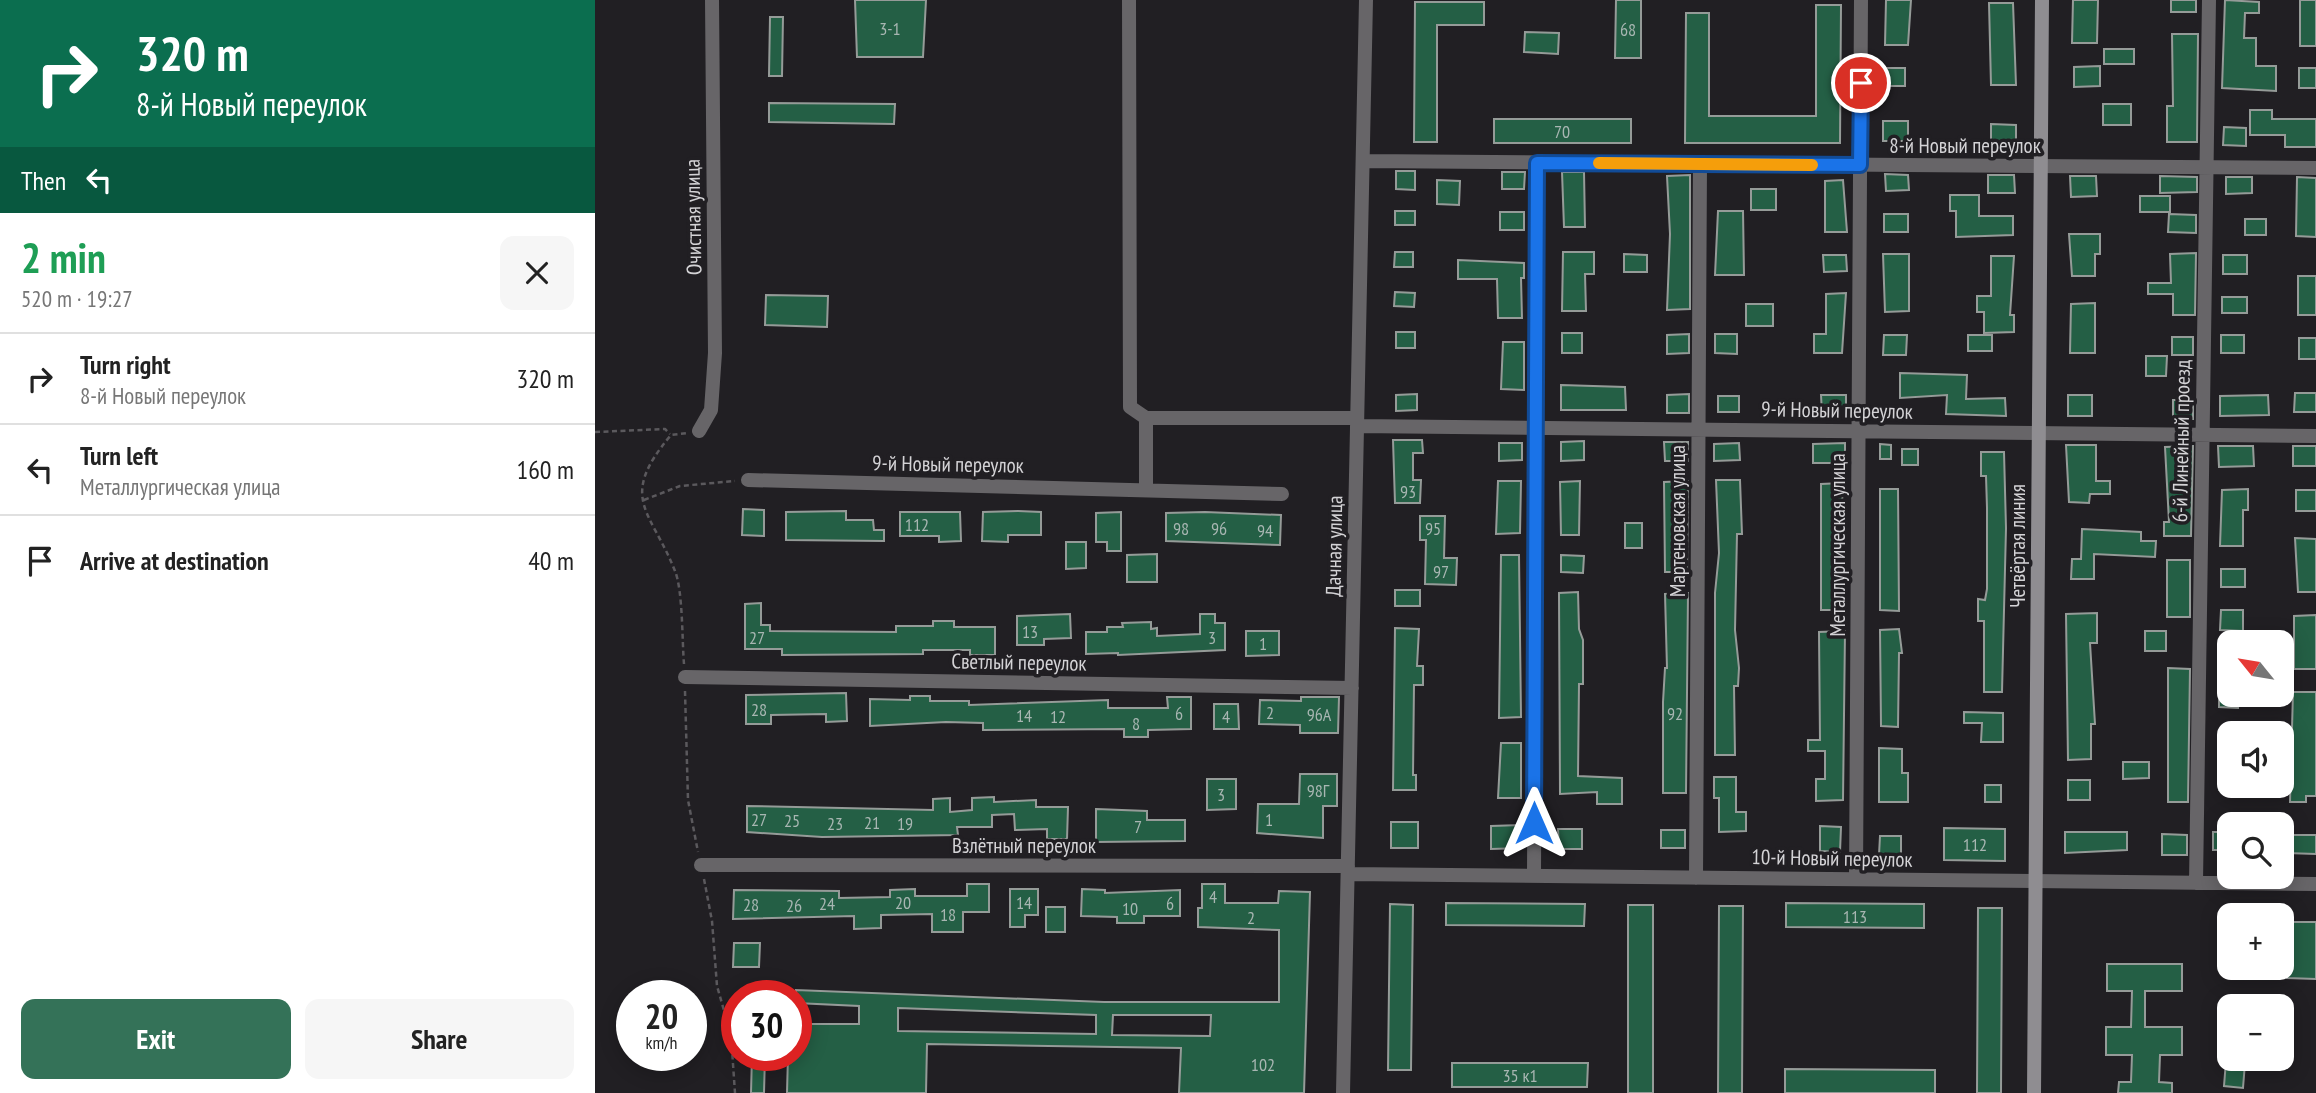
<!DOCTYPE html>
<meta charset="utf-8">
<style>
:root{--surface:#fff;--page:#f6f6f6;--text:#222;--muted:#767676;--line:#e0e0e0;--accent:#347258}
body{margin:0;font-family:"PT Sans Narrow",sans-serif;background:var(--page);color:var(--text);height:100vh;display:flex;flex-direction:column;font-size:26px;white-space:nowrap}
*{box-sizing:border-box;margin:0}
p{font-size:23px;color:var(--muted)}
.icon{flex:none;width:38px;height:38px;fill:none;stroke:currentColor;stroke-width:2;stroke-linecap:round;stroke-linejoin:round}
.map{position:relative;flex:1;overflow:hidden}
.drawer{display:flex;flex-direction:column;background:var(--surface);width:595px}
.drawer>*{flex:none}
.top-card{background:#0b6e4f;color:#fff;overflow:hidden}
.needle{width:46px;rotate:300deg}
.controls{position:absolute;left:1622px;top:630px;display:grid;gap:14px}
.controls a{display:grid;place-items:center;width:77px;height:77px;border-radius:14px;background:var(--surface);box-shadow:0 4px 18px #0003;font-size:35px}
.speed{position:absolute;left:21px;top:980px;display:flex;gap:14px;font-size:35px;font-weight:700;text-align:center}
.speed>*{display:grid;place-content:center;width:91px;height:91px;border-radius:50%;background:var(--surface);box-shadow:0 4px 18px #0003;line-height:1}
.speed small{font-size:18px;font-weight:400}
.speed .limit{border:10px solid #d22;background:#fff;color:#111}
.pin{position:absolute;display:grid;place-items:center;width:60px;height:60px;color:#fff;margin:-30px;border:4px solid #fff;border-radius:50%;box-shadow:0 2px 7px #0007}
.me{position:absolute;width:77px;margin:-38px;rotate:0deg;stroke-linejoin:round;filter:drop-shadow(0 0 5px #0008)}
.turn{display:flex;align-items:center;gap:24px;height:147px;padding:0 21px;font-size:32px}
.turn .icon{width:91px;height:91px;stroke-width:2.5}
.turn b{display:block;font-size:49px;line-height:60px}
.then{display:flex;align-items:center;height:66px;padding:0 21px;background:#0003;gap:14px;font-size:26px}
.round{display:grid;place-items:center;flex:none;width:74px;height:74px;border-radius:14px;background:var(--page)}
.overview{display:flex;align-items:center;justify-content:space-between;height:119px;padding:0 21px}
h1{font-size:42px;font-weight:600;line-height:52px;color:#1e9e55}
.button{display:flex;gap:14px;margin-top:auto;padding:14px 21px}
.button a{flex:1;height:80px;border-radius:14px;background:var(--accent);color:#fff;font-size:28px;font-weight:600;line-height:80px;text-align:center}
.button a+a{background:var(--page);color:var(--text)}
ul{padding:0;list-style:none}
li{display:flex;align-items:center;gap:21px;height:91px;padding:0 21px;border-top:2px solid var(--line)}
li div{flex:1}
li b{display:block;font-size:26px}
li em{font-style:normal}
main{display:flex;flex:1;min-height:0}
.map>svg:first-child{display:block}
.building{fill:#245f45;stroke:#959b98;stroke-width:2;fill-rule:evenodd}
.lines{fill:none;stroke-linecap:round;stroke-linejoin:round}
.path{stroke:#5b595d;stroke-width:2.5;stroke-dasharray:5 3.5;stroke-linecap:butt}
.street{stroke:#676568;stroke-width:14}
.secondary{stroke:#8f8d91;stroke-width:14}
.route-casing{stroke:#114b97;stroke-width:18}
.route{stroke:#1a73e8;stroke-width:12}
.slow{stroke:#f59e0b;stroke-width:12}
.labels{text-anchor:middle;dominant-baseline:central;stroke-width:7;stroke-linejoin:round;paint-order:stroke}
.number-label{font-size:18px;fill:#a8b6b2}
.street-label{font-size:21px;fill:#d4d3d6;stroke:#211f23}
</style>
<main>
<section class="drawer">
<div class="top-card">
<div class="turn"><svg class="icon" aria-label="right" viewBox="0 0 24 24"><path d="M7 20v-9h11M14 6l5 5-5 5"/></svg><div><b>320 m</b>8-й Новый переулок</div></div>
<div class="then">Then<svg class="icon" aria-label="left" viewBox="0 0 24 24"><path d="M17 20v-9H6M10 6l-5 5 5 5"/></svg></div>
</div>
<div class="overview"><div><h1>2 min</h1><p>520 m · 19:27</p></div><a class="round"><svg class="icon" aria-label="close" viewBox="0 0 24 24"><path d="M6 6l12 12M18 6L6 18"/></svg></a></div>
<ul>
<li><svg class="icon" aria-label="right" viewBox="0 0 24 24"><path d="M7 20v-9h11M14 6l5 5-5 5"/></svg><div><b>Turn right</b><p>8-й Новый переулок</p></div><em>320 m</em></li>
<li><svg class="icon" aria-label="left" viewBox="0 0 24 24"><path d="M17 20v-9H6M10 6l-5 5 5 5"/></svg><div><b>Turn left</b><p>Металлургическая улица</p></div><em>160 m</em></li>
<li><svg class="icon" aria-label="arrive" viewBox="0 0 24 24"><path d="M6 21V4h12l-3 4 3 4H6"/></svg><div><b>Arrive at destination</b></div><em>40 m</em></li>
</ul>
<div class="button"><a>Exit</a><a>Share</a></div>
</section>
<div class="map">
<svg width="1721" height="1093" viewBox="0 0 1721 1093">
<rect width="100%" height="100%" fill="#211f23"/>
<path class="building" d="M260,0h71l-3,57h-66z
M1021,0h25v58h-26z
M1291,0h25l-3,45h-23z
M1478,0h25l-1,43h-25z
M1576,0h25v12h-25z
M1630,0l34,2v11h-14l-1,25h12v28h20v25l-54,-3z
M1705,0h16v46h-16z
M820,2h69v23h-47v117h-23z
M1394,3h24l3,82h-25z
M1221,5h25l-1,138h-155l1,-130h23v103h107z
M175,17h13l-1,59h-13z
M930,32l34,1 -1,21 -34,-2z
M1577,34h26l-1,108h-30v-36h6z
M1509,49h30v15h-30z
M1505,66v20l-26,1v-20z
M1289,68h21v18h-21z
M1704,68h17v20h-17z
M174,103l126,1 -1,20 -125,-2z
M1508,104h28v21h-28z
M1655,110h22v9h44v28h-31v-12h-35z
M899,119h137v24h-137z
M1288,121h25v20h-25z
M1396,124l25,1v18h-25z
M1629,127l22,1v18l-23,-1z
M801,171h19v19l-19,-1z
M907,172h23l-1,17h-22z
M967,172h22l1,55h-21z
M1290,174l23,1 1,15 -23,1z
M1095,175v134l-23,1 3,-76 -3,-58z
M1393,175h26l1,18h-27z
M1475,176h26l1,20 -26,1z
M1565,176l37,1v15l-37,1z
M1631,177h26v16l-26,1z
M1702,177l19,1v59l-20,-1z
M842,180l23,1 -1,24 -22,-1z
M1248,180l4,52h-22v-51z
M1156,189h25v21h-25z
M1355,195h29v21h34v19l-57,2v-26h-6z
M1545,196h30v16h-30z
M800,211h20v14h-20z
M1123,211h25l1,64h-29z
M905,212h24v18h-24z
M1289,214h24v18h-24z
M1574,214l27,1v18l-28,-1z
M1650,219h21v16h-21z
M1474,234h31v20h-5v22h-23z
M800,252h18v15h-19z
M968,252h31v22h-9l1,37h-24z
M1601,253l-1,62h-22v-21h-25v-11h23l-1,-29z
M1029,254l23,1v17h-23z
M1288,254h26v57l-24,1z
M1228,255h23l1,16 -23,1z
M1628,255h24v19h-24z
M1396,256h23l-4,59h4v17l-30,1v-21h-7v-16h14z
M863,260l66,3v15h-3l1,40h-24l-1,-39h-39z
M1703,276h18v39h-18z
M800,292l20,1 -1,14 -20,-1z
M1251,293l-4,60h-28v-19h12v-40z
M171,295l62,1 -1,31 -62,-2z
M1627,297h25v16h-25z
M1500,303v50h-25l1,-49z
M1151,304h27v22h-27z
M801,332h19v16h-19z
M967,333h20v20h-20z
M1094,334v19l-22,1v-19z
M1120,334h22v20l-22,-1z
M1289,335h23l-1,20h-23z
M1373,335h24v16h-24z
M1626,335h23v18h-23z
M1577,337h21v18h-21z
M1704,338h17v21h-17z
M908,342h21v48l-23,-1z
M1551,356h21l-1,20h-20z
M1305,373l67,2 -1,24 39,-1 1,18 -60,-2 1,-19 -47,3z
M966,385l64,2 1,23h-65z
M1700,393h21v19h-22z
M822,394v16l-21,1v-16z
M1094,394v19h-22v-18z
M1226,395h25v18l-24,1z
M1473,395h24v21h-24z
M1673,395l1,20 -49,1v-20z
M1123,396h21v16h-21z
M1578,400h20v19h-20z
M798,440h29l1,13h-10v27h8l-1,23h-25z
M989,441v19l-23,1v-19z
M1069,442h24v19h-23z
M904,443h23v17l-23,1z
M1144,443l1,17 -26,1v-17z
M1250,443v20h-32v-19z
M1285,444l11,1v14h-11z
M1471,445h30v36h14v13h-20l-1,9 -20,-1z
M1598,446l-2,90h-27v-14h5l-4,-75z
M1623,446h35l1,20 -35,1z
M1698,446h23v20h-23z
M1307,449h16v16h-16z
M1386,452h23l2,76 -4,164h-18v-71h-6v-22l7,1 2,-11v-81l-1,-32h-5z
M1121,480h24l2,54h-5l-2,96 4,38 -1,18h-4l1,69h-20v-162l4,-40z
M903,481h23l-1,52 -24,1z
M985,481l-1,54h-18l-1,-53z
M1093,481l-1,91h-22l-1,-90z
M1247,483l2,127h-23v-126z
M1285,489h18l1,122 -19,-1z
M1653,489v21h-5v36h-23l2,-56z
M1701,490h20v21h-20z
M148,509l21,1v26l-22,-1z
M251,511v9h27l1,10h10v11l-98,-1v-28z
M423,511l23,1v23h-33v7l-26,-1 1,-29z
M305,512h60l1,29 -22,1v-6h-39z
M526,512v39h-14v-9h-11v-29z
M610,512l76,3 -1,30 -114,-4v-28z
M825,516h25l-1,42h13l-1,27 -31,-1 1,-44h-6z
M1030,523h17v25h-17z
M1487,529l59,3v9h15l-1,16 -61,-3v25h-23l1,-20h9z
M1700,538l21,1v53h-18z
M471,542h20v26l-20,1z
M562,554v28h-30v-27z
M906,555h18l2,162 -22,1z
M966,555l23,1 -1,17 -22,-1z
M1572,560h23v57h-23z
M1626,569h24v18h-24z
M800,590h25v16h-25z
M983,592l1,37 4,11v44h-4l-1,92 44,2v26h-25v-12l-37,2 -1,-201z
M1093,593l-2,200h-23v-91l2,-34h2l-2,-74z
M166,603v22h9v6l126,1v-6h37v-5h21v6h41v28h-25v-5h-47v4l-141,1v-6h-37v-45z
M1626,610h22v21l-23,-1z
M1502,613v30h-7l5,81h-4v35l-23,1 -2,-146z
M475,614l1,24 -27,1v6h-27v-29z
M605,614h15v9h10v27l-107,5v-2l-32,1v-22h21v-5h16l-1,-4 29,-1v7l6,-1v8l43,-2z
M1721,615v54h-22v-53z
M800,628l24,1 -2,37h6v19h-9l-1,90h3v15h-23z
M1304,629l3,24h-3l-1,74 -17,-1 -1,-96z
M651,631h33v24l-33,1z
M1250,631l-2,169 -27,1v-22h9v-28h-17v-11h12l-1,-108z
M1550,631h21v20h-21z
M1573,668l22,1 -2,133h-20z
M1624,691l19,4v13l-19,-1z
M1698,692h23v104h-10v6h-16z
M251,693l1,28 -21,1v-8l-55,1v9h-25v-29z
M315,696h20v5h39v4l139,-5v8h60l-1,-11h24v32l-43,1v7h-24v-8l-141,1v-7l-37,-1 -76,4v-27l40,1z
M706,697h38l-1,36h-38v-8l-41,-1 1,-24 41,1z
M619,704h24l1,25h-25z
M1369,712l39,1v29h-22l1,-19h-18z
M906,743h20v55h-23z
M1284,748l23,1v24h6v29h-29z
M1528,762h26v16l-26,1z
M1624,773h10v17h-10z
M705,774h37v32h-14v32l-66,-5 1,-29h41z
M1119,777h22v35h10v19l-27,1v-34h-5z
M612,779h29v30l-29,1z
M1473,780h22v20h-22z
M1390,785h16v17h-16z
M399,797v5l42,-2v7h32l-1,32h-20v-10l-32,1 -1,-16 -22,1v12h-35l1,8 -136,2 -75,-5v-26l186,4v-11l17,-1v14l22,-2v-12z
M501,809l51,2v9h38v21l-89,1z
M796,822h27v26h-27z
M926,825l1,23 -31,1v-23z
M1225,826l21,1 -1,25 -20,-1z
M1349,828l61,1v32l-61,-1z
M963,829h24v20h-23z
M1066,830h24v18h-24z
M1470,832h62v18l-62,3z
M1618,832h16v18h-16z
M1567,834l25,1v20h-25z
M1687,835h34v19l-34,-1z
M1285,836h21v19h-22z
M372,884h22v28h-26v20h-31v-18l-51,1v13l-27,1v-13l-121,3 1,-29 105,1v7l51,-1v-7l25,-1v7h52z
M607,884h23v19h53l1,-12 31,1 -6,201h-125l2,-45 -254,-4 -1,49h-139l1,-38h8v-31h63v-18l-63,-3v-13l308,12h175v-72l-81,-3v-19h4zM303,1008l198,7v19l-198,-3zM518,1015h98l-1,21 -98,-1z
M415,889h28v26h-13v12h-15z
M487,889l23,1v3l75,-3v26h-36v7h-27v-6l-36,-1z
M851,903l139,1 -1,22 -138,-1z
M1191,903l138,1v24l-138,-1z
M795,904l23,1 -2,165h-23z
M1033,905h25v188h-25z
M1124,906h24l-1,187h-24z
M451,907h19v25h-19z
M1383,908h24l-1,185h-24z
M1693,922h28v57l-29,-1z
M139,943h26l-1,24h-26z
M1512,964h75v27h-37v36h37v28h-22l-1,27 13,1v10h-54l1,-11h12l1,-27h-26v-28h25l1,-36h-25z
M157,1055h13l-1,38h-13z
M1631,1061l19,2 -2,25 -19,-2z
M857,1063h136l-1,24h-135z
M1190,1069l150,1v23h-150z"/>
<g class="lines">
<path class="path" d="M0,432l70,-3 5,5
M49,500l36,-14 55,-5
M89,664c-2,-23 -1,-73 -9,-93 -24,-61 -58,-72 -4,-136l16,-2
M90,691l3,109 10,52
M109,879l8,42 5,65 14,49 4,58"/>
<path class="street" d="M534,0l1,407 16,11
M768,161l953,7
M762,426l959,10
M104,431l12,-21 4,-57 -3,-353
M153,480l534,14
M551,490v-72h211
M90,677l667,11
M106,865l647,1
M753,874l968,10
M939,876l3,-713
M1101,878l4,-714
M1261,879l5,-879
M1601,883l13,-883
M748,1093l23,-1093"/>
<path class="secondary" d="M1439,1093l8,-1093"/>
</g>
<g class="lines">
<g class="route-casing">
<path id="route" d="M939,823l3,-660 323,2 1,-82"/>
</g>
<use href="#route" class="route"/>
<path class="slow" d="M1004,163l213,2"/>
</g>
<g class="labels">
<g class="number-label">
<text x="295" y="28">3-1</text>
<text x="1033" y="29">68</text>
<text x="967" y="131">70</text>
<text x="813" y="491">93</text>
<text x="322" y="524">112</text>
<text x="586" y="528">98</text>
<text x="624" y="528">96</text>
<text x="838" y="528">95</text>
<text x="670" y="530">94</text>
<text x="846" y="571">97</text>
<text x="435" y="631">13</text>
<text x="162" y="637">27</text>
<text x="617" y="637">3</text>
<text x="668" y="643">1</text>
<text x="164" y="709">28</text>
<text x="675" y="712">2</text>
<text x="584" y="713">6</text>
<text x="1080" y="713">92</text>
<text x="724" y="714">96А</text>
<text x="429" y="715">14</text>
<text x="463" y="716">12</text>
<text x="631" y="716">4</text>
<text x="541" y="723">8</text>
<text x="723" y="790">98Г</text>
<text x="626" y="794">3</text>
<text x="164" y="819">27</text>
<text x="674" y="819">1</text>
<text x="197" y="820">25</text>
<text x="277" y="822">21</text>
<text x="240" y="823">23</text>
<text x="310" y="823">19</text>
<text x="543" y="826">7</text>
<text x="1380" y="844">112</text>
<text x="618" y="896">4</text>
<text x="308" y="902">20</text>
<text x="429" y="902">14</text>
<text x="232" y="903">24</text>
<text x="575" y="903">6</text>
<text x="156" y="904">28</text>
<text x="199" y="905">26</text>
<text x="535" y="908">10</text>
<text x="353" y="914">18</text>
<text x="1260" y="916">113</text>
<text x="656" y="917">2</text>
<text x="668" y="1064">102</text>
<text x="925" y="1075">35 к1</text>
</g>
<g class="street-label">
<text x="1370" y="145">8-й Новый переулок</text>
<text transform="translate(98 217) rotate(-91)">Очистная улица</text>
<text transform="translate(1242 410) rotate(1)">9-й Новый переулок</text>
<text transform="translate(1586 441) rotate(-89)">6-й Линейный проезд</text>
<text transform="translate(353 464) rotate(1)">9-й Новый переулок</text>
<text transform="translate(1082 521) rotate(-90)">Мартеновская улица</text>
<text transform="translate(1242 545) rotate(-90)">Металлургическая улица</text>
<text transform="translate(739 546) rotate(-89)">Дачная улица</text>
<text transform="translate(1422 546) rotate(-90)">Четвёртая линия</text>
<text transform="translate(424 662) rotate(1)">Светлый переулок</text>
<text x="429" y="845">Взлётный переулок</text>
<text transform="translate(1237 858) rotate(1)">10-й Новый переулок</text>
</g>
</g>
</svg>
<div class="controls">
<a><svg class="needle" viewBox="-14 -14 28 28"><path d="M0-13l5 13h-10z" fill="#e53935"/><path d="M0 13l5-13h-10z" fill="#767676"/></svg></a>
<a><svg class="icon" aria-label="sound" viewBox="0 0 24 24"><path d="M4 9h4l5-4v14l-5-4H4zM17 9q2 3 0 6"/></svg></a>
<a><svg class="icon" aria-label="search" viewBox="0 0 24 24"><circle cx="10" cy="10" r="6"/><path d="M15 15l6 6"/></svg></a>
<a>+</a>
<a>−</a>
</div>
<div class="speed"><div>20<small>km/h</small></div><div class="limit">30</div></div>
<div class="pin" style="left:1266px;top:83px;background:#d93025"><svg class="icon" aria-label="arrive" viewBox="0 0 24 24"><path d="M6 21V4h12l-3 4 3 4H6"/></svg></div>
<svg class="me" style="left:939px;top:823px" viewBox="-20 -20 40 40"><path d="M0-17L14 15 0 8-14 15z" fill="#1a73e8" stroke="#fff" stroke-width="4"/></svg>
</div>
</main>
